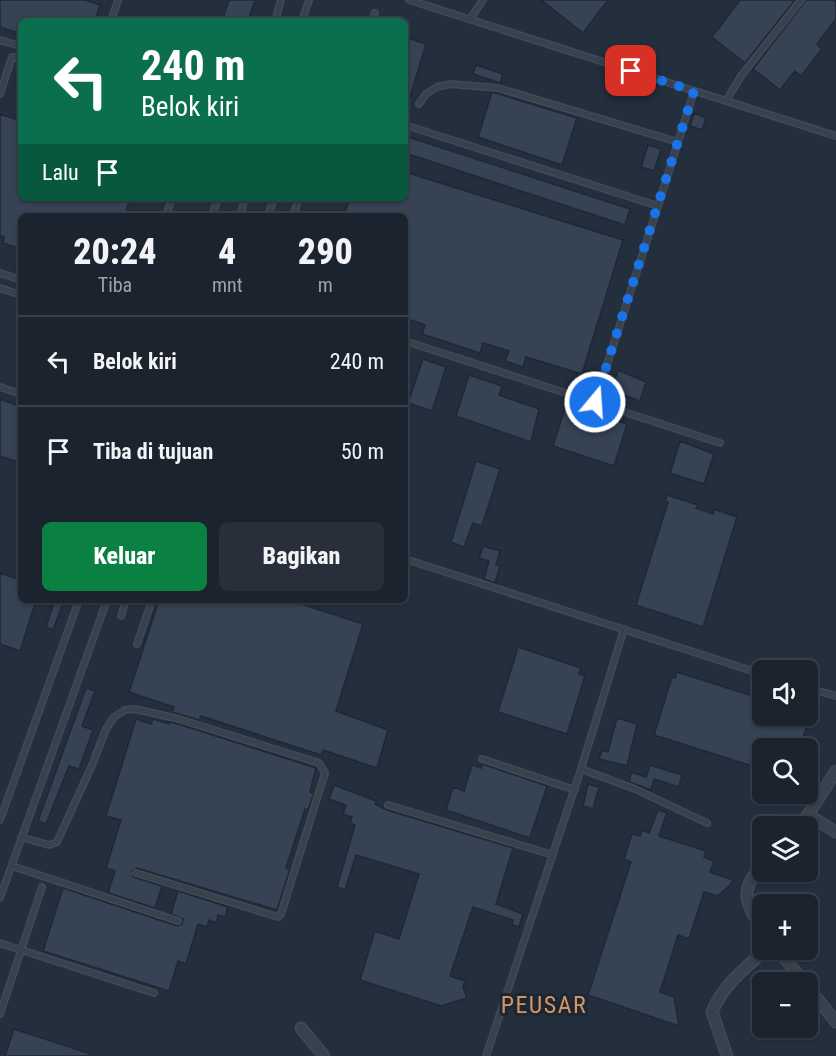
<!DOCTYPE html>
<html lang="id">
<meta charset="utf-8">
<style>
:root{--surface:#1b232e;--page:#282f3a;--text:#f1f3f6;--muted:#a0a4aa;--line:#39404a;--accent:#0b8043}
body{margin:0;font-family:"Roboto Condensed",sans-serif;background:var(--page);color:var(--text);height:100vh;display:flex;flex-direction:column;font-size:22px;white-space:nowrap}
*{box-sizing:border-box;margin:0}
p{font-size:20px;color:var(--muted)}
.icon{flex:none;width:33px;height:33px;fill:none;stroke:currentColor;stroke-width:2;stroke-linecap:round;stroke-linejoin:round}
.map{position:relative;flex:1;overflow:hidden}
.details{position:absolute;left:18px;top:213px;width:390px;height:390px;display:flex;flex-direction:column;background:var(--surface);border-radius:9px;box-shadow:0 2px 4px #0004,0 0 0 2px var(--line)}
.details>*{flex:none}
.hud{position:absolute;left:18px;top:18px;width:390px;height:183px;border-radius:9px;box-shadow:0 2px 4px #0004,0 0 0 2px var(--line);background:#0b6e4f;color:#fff;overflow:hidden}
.controls{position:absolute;left:752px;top:660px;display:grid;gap:12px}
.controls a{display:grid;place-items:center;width:66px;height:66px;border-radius:9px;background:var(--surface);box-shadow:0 2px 4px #0004,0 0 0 2px var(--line);font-size:30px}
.pin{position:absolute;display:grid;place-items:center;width:51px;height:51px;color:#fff;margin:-26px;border-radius:12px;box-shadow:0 3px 9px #0006}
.me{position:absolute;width:66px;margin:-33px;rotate:18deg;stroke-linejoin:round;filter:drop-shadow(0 0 4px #0008)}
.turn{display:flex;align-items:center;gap:21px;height:126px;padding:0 24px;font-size:27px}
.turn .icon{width:78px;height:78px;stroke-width:2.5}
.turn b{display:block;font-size:42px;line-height:51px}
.then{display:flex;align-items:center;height:57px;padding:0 24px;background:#0003;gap:12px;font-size:22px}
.eta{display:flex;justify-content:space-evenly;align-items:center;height:102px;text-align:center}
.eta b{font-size:36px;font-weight:800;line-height:42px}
.cta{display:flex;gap:12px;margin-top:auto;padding:12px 24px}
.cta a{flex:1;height:69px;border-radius:9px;background:var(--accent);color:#fff;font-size:24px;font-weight:800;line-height:69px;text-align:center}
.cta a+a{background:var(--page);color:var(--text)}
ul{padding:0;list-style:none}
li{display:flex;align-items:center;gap:18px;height:90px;padding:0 24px;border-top:2px solid var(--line)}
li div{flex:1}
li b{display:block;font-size:22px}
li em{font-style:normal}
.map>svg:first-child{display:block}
.building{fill:#364354;stroke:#1f2835;stroke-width:1.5}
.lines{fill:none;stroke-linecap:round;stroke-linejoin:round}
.service-casing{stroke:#414a57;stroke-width:8}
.minor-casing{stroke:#414a57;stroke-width:13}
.service{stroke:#38414e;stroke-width:5}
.minor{stroke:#38414e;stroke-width:10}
.route{stroke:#1a73e8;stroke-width:10;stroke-dasharray:0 18}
.labels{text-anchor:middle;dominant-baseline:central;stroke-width:6;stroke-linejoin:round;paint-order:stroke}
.quarter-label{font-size:24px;letter-spacing:1.5px;fill:#d59563;stroke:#1d2633}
</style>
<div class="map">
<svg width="836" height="1056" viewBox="0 0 836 1056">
<rect width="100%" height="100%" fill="#242f3e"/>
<path class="building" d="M0,0h85l15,5 -5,16h-74v13l-21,-7z
M229,0h26l-7,21h-26z
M541,0h67l-25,33z
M740,0h55l-50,63 -33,-26z
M806,0h27l3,2v17l-19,25 5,5 -21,27 -6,-5 -15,19 -27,-21z
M405,37l21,7 -19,63h-2z
M476,65l27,9 -3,9 -27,-9z
M492,92l85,26 -15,47 -84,-28z
M694,113l12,5 -4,12 -12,-4z
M0,114l21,7v77h109l-5,18h-104v33l-18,-6 1,-6 -4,-1z
M405,136l225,73 -5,16 -220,-72z
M648,145l13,4 -7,22 -13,-4z
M405,172l218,68 -41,134 -56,-17 -3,10 -18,-6 4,-10 -26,-8 -3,10 -58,-19 3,-9 -20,-7v-102h-61l6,-18h55z
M423,359l23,8 -14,44 -24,-8z
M618,370l28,12 -6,19 -17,-6 -1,7 -13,-4z
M469,375l33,11 -3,9 40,14 -8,33 -75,-26z
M0,399l21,8v56l-21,-7z
M566,405l61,19 -13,42 -61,-20z
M680,441l34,13 -10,30 -34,-11z
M476,461l24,8 -18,57 -9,-3 -9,24 -13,-5z
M667,495l31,10 -2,3 17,6 1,-5 23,8 -34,110 -67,-22 32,-103h-3z
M483,546l17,5 -4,14 4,1 -5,17 -11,-4 5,-18 -10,-3z
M0,573l21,7v20h15l-16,51 -20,-7z
M55,600h9l-11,30 -7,-3z
M159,600h130l74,24 -27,87 52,19 -11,38 -54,-18 -2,5 -120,-39 -2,4 -27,-8 2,-5 -45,-15z
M518,647l63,21 -2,6 6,2 -18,58 -69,-22z
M677,672l85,27v17h48l-10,32h-38v21l-108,-34 18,-58 3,1z
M86,688l9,3 -13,35 11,4 -14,39 -10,-3 -23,58 -8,-3z
M617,718l20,6 -10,42 -28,-7 3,-9 6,2z
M136,719l15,5 2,-5 16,5v-2l9,2 138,44 -6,24 4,1 -6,17 -3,-1 -19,59 4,1 -13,41 -140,-42 -5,3 1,6 29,9 -7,22 -47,-15 7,-22 -9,-3 15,-48 -15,-4z
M482,764l65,22 -17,52 -84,-28 7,-23 11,4 8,-26 9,3z
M650,765l32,10 -3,12 -25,-8 -3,11 -22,-8 2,-10 15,5z
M588,784l11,3 -6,22 -10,-3z
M334,785l42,16 -1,3 12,6 126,38 -17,56 27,10 -4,13 -7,-2 1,-5 -40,-13 -23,69 15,5 -2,6 4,11 -26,8 -81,-26 15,-49 24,8 20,-65 -63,-19 -11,35 -8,-3 18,-62 -5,-2 2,-6 -9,-3 3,-9 -17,-6z
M658,810l9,3 -8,23 47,15 -2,6 10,4 -4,11 23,8 -2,4 -13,12 -14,-4 -15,47 -11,-4 -18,57 14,5 5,29 -91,-31 43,-133 -7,-3 8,-25 8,2 2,-6 7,3z
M764,812l13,4 -3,10h-15z
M63,888l114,38 5,-2 1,-5 -12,-5 7,-23 50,16 -3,10 -7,-2 -2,8 -7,-3 -2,7 -9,-3 -12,40 -8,-3 -9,30 -126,-40z
M14,1029l77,25v2h-86z"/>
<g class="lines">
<g class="service-casing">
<path id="service" d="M409,0l427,136
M470,19l13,-19
M111,21l7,-21
M275,21l6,-21
M302,21l7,-21
M372,21l3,-8
M0,40l21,6
M0,94l12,-37 9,2
M726,101l15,-25 60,-76
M419,104l7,-10 11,-7 13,-3 48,4 180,54
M405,125l253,81 36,-115
M166,216l6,-18
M212,216l6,-18
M240,216l5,-18
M268,216l6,-18
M293,216l6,-18
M0,273l21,7
M0,288l21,7
M405,341l315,102
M0,387l21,7
M595,402l63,-196
M405,559l357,115
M121,616l5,-16
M137,644l15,-44
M807,688l29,8
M482,759l93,31
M581,769l54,20 72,34
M388,805l165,50
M0,820l79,-220
M21,837l28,8 8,-3 36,-79 13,-34 8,-12 11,-7 10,-1 44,10 140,44 6,10 -44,141 -3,3 -142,-44
M12,866l166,55
M0,898l107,-298
M0,943l154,50
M0,1014l42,-127
M486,1056l95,-287 43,-140"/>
</g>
<g class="minor-casing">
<path id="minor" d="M808,815l28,17
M796,826l12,-11 28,-44
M762,865c-24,27 -16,36 0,65
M778,950l26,32
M807,986l29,36
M301,1028l23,28
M727,1056l-15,-44c11,-27 33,-44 54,-62"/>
</g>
<use href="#service" class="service"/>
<use href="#minor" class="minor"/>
</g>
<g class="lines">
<path class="route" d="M595,402l99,-311 -63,-20"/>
</g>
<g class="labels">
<g class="quarter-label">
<text x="544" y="1005">PEUSAR</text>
</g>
</g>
</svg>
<div class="controls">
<a><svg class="icon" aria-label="sound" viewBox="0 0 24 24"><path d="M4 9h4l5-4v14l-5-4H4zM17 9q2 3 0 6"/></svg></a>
<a><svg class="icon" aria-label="search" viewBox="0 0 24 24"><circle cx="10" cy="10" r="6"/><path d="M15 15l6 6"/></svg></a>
<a><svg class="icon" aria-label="layers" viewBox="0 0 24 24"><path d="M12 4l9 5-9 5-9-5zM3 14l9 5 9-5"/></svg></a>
<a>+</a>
<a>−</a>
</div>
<div class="pin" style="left:631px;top:71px;background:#d93025"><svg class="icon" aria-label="arrive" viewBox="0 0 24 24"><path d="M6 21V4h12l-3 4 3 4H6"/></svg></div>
<svg class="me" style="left:595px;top:402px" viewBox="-20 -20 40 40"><circle r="17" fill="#1a73e8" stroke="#fff" stroke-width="3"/><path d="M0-11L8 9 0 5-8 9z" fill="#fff"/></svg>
<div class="hud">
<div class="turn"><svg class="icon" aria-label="left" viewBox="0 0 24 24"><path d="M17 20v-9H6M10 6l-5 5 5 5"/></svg><div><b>240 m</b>Belok kiri</div></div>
<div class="then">Lalu<svg class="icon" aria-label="arrive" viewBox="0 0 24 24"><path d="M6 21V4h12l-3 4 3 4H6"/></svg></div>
</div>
<section class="details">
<div class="eta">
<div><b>20:24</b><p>Tiba</p></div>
<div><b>4</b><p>mnt</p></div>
<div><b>290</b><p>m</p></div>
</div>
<ul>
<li><svg class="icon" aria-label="left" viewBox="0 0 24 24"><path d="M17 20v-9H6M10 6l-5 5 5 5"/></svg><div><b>Belok kiri</b></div><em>240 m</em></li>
<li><svg class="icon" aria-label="arrive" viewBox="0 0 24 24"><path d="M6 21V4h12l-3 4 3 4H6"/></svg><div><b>Tiba di tujuan</b></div><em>50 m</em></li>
</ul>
<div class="cta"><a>Keluar</a><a>Bagikan</a></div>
</section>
</div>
